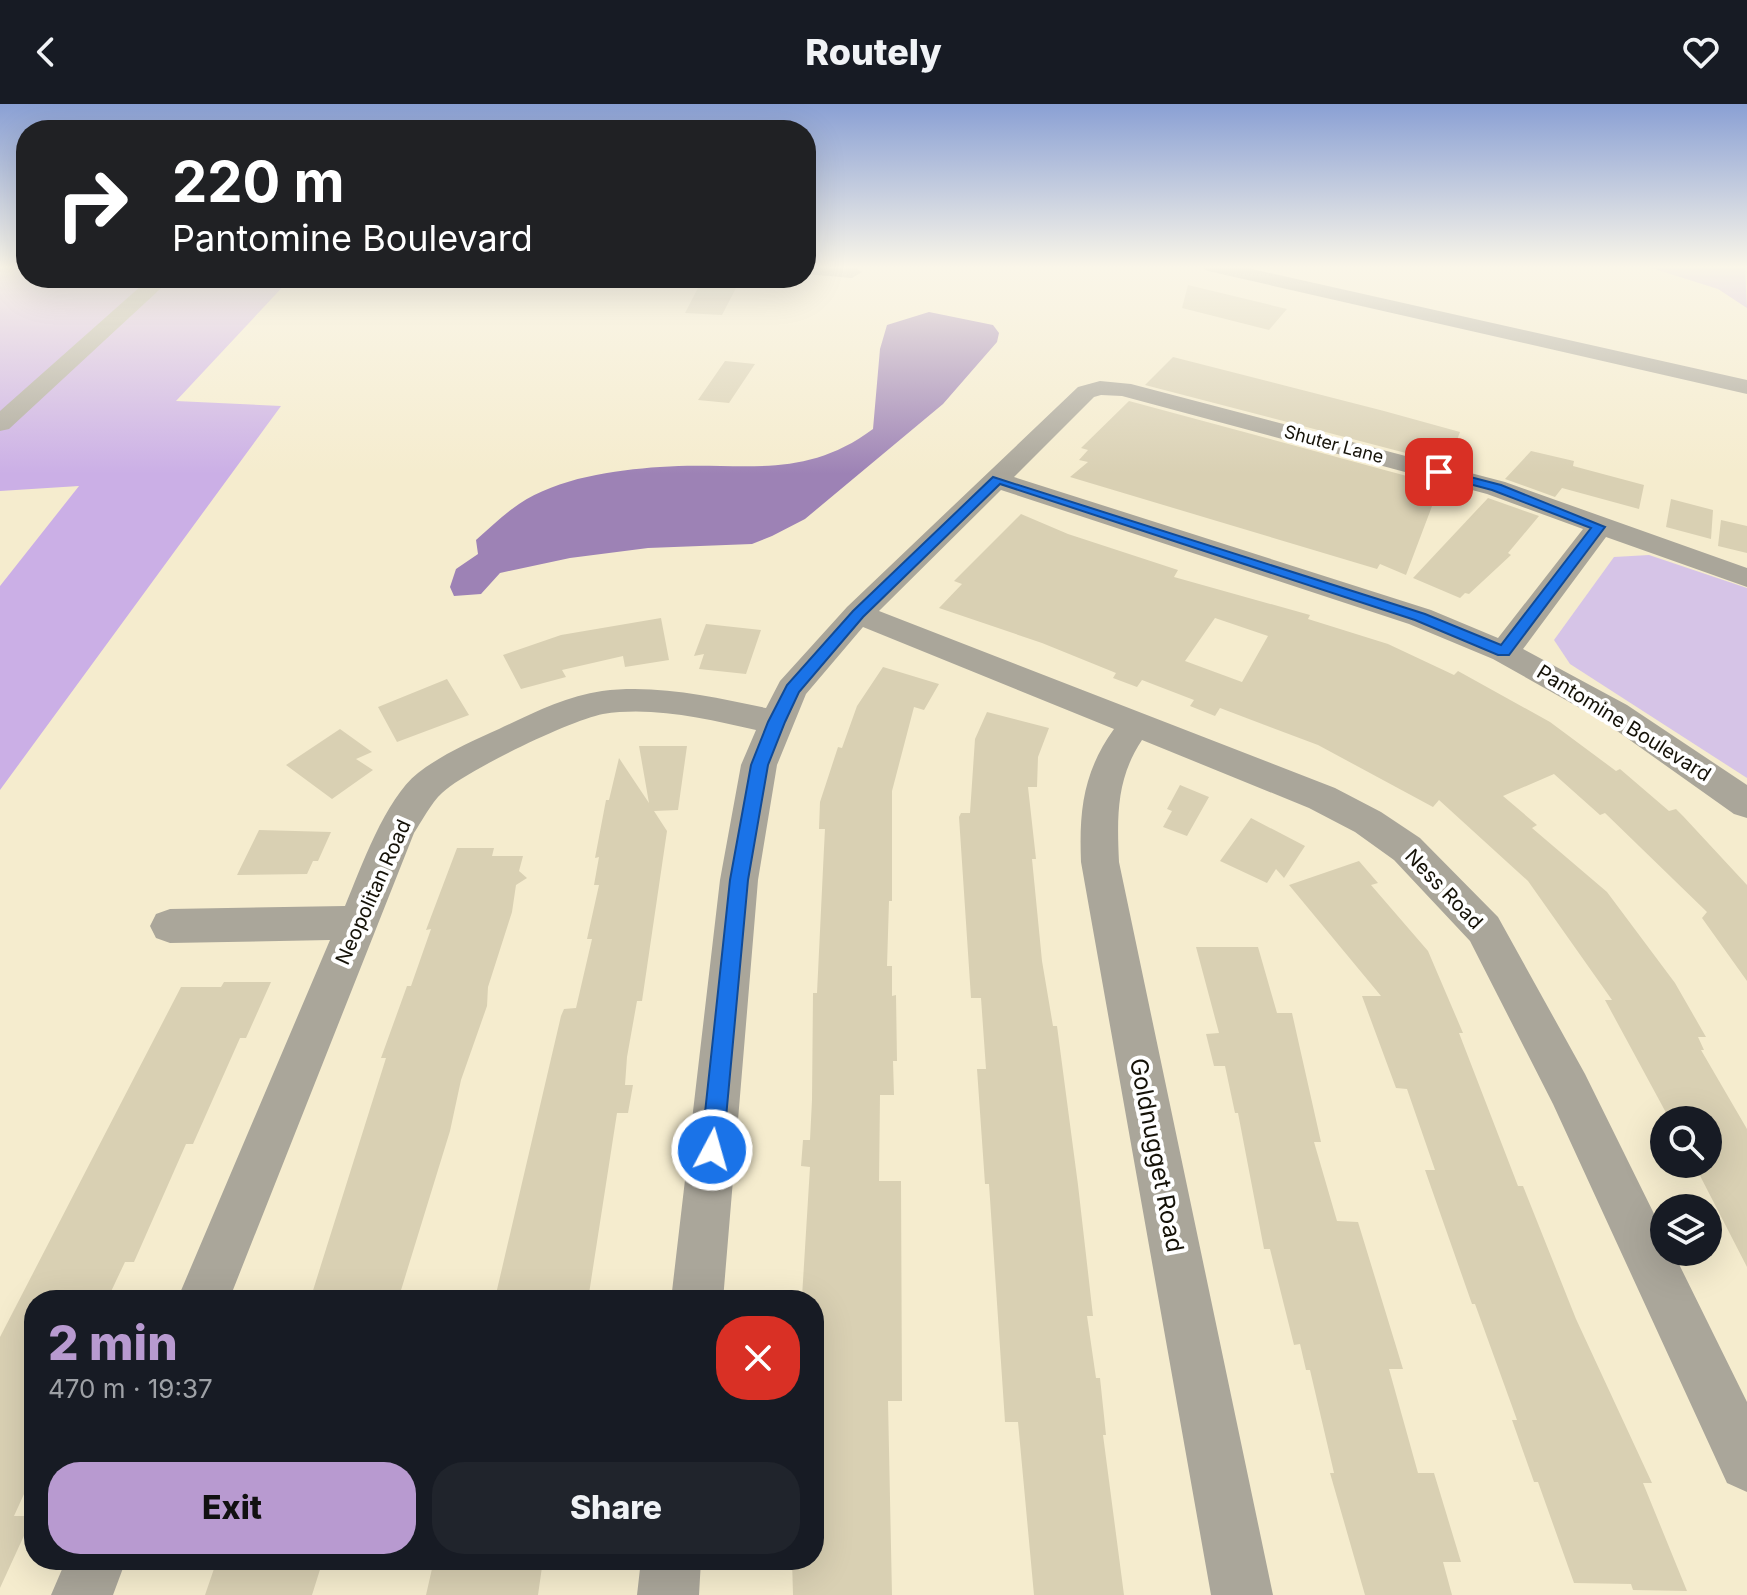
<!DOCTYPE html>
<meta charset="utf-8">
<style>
:root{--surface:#171b24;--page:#20242c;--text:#f1f3f6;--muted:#9ea1a6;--accent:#b89ad0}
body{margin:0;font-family:Inter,sans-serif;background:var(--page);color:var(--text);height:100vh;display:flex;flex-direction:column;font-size:30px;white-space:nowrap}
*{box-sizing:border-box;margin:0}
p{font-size:26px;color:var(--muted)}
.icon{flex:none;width:44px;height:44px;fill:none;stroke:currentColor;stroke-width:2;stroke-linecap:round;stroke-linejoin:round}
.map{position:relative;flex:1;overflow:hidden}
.side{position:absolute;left:24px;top:1186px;width:800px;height:280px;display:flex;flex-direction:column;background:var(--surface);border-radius:32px;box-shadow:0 8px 32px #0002}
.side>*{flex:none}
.hud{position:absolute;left:16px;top:16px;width:800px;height:168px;border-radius:32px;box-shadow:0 8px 32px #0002;background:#202124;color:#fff;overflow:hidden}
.controls{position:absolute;left:1650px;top:1002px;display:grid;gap:16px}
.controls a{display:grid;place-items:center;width:72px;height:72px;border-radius:50%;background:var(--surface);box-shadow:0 8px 32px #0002;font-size:40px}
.pin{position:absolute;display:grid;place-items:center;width:68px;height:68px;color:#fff;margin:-34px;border-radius:16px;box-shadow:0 4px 12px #0006}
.me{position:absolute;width:88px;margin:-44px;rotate:6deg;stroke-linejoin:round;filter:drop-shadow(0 0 6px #0008)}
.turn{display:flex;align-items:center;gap:28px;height:168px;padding:0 24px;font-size:36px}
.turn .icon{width:104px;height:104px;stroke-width:2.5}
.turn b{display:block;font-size:56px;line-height:68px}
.round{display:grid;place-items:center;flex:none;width:84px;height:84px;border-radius:32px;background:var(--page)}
.summary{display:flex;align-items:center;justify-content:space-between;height:136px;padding:0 24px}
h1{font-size:48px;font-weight:800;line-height:60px;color:var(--accent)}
.action{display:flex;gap:16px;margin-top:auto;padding:16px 24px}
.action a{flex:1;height:92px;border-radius:32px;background:var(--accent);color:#111;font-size:32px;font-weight:800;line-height:92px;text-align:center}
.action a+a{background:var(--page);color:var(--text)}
header{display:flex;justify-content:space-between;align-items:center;height:104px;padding:0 24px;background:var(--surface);font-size:36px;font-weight:800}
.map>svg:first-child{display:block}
.green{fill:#d6c4e7}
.forest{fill:#cbafe6}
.water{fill:#9d82b5}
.building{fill:#d9d0b3;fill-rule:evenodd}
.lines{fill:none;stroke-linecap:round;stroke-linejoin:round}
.minor{fill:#aaa69a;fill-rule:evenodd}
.route{fill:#1a73e8;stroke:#114b97;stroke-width:2}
.labels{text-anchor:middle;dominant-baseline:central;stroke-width:8;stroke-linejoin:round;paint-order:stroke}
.far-street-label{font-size:18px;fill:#151208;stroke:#fff}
.street-label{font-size:20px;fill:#151208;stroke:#fff}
.near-street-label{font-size:24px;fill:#151208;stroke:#fff}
</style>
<header><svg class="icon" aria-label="back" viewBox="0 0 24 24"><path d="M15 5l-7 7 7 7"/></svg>Routely<svg class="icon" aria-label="heart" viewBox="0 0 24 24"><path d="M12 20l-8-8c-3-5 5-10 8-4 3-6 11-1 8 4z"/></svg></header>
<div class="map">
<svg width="1747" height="1491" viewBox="0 0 1747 1491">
<rect width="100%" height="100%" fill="#f5ecce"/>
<path class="green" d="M1649,451l98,33v190l-177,-114 -16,-24 60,-83z"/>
<path class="forest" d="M0,161h26v13h265l-115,123 105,5 -281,384v-204l79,-100 -79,5z
M1642,161h103l2,43 -29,-19z"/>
<path class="water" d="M929,208l64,13 6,8 -2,9 -54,62 -138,115 -33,17 -20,8 -104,4 -78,10 -70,15 -19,21 -27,2 -4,-9 6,-18 22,-15 -2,-14c14,-12 28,-26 43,-36 39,-26 95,-34 141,-37 80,-6 142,15 213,-38l7,-80 7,-24z"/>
<path class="building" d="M1188,181l99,24 -18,21 -87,-22z
M699,182l37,2 -14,27 -37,-2z
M1173,253l211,54 76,21 -12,32 -303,-79z
M725,257l30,3 -26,39 -31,-3z
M1129,297l311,84 -34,90 -26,-11 -3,5 -307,-92 18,-15 -9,-2 9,-10 -7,-2z
M1531,347l43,10 -1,5 71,19 -5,24 -77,-21 -7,9 -50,-18z
M1488,394l51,18 -31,37 3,2 -42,39 -4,-1 -5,5 -47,-20z
M1671,395l42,11 -2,29 -45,-12z
M1021,410l47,20 110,36 -4,7 136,38 -2,4 80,25 66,31 4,-4 92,51 66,49 4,-2 49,42 7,-2 7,7 64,69v96l-45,-63 5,-6 -102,-99 -5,2 -46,-41 -51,22 34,29 -5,3 75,64 68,91 31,54h-8l6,13h-3l46,79v138l-53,-103h14v-44h-38l-65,-120h7l-84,-119 -89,-81 -6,7 -115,-62 -98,-37 -5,8 -25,-10 4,-6 -52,-20 -5,7 -24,-9 3,-5 -74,-30 -103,-35 23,-24 -8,-3zM1215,514l53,18 -26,46 -57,-21z
M1721,416l26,6v27l-29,-7z
M661,514l8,42 -44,7 -2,-11 -61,14 4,7 -45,12 -18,-34 58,-20z
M706,520l55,6 -15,44 -47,-5 5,-15 -10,2z
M883,563l56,17 -15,26 -10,-3 -22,84v110h-3l-2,65h5v30l4,-1 1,66h-4l1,34h-14l-1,86h22l1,220h-14l4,194h-99l-1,-35h22v-260l-12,-3 8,-130 -9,-1 2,-26h7l2,-40 1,-107h4l7,-145 1,-19h-6l1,-27 18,-55 4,1 15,-42z
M447,575l22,36 -72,27 -19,-35z
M987,608l62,16 -11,29 -1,30h-9l8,72h-4l10,102 11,65h4l21,159 15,131h-6l9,62h4l6,57h-3l21,160h-90l-16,-173h-13l-16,-238h-4l-8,-115h9l-5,-71h-10l-12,-181 2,-4h9l5,-74z
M340,625l32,23 -16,7 17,11 -41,29 -46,-34z
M639,642h48l-9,64 -24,1 13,20 -25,170h-5l-10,56 -2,28h8l-5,28h-11l-29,187h-46l1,-5 -47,-1 65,-278 3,-7 12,-1 16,-69h-5l12,-54h-5l5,-28 -4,1 11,-58h3l10,-42 30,45z
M1180,681l29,12 -22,39 -24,-9 9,-16 -5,-2z
M1251,714l54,28 -21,32 -8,-9 -9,14 -47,-22z
M259,726l72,2 -13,29h-5l-6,13 -70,1z
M457,744h37l-2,8h31l-4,15 8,7 -11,7 -4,27 -24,75 -1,19 -26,74 -11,51 -52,169h-88l76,-242h-5l26,-72h4l20,-57 -5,1z
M1359,757l19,22 -7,2 57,66 35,82h-4l59,153h5l53,133 76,164h-9l44,108 -54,-1 -2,-6 -57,-1 -36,-101h-4l-22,-62h5l-42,-116h-3l-47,-134h10l-28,-81 -11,-1 -34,-92h19l-92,-111z
M1196,843h62l19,66h15l29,129h-7l23,79 21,1 45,147h-14l29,104h16l27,89h-18l9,33h-87l-35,-122h4l-24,-103h-4l-6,-26 -6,1 -24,-96h-6l-26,-136h-3l-10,-47h-11l-8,-32 13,-1z
M224,878h47l-25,56h-6l-47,106h-7l-52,118h-9l-18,38h-73v172l-20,44h19l-33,72v-251l181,-350h40z
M217,1456h106l-11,35h-107z
M434,1456h109l-5,35h-112z"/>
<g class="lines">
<path class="minor" d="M806,161l46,1 10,6 -10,6 -46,-4z
M1198,161h36l513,115v14l-539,-123z
M150,174h22l-163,151 -9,2v-20z
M1100,277l31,3 374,98 242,86v19l-141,-50 -83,112 104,56 120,80v33l-13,-4 -131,-93 -110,-62 -84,-35 -408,-134 -122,121 456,177 46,24 39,26 78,79 87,157 79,160v18h9l74,150v90l-20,-9 -174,-379 -83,-163 -76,-81 -39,-28 -46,-24 -167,-68c-26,39 -25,77 -23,122l154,733h-62l-130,-733c-2,-51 2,-90 33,-133l-251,-102 -57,67 -29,71 -19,115 -35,420h-52l49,-420 21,-115 15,-35c-49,-11 -103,-24 -153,-16 -32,6 -138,57 -161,79 -11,10 -20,28 -28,40l-185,467h-52l153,-360 -160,3 -14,-5 -6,-12 6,-12 14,-5 175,-3c16,-38 40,-107 73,-133 23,-18 54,-32 81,-44 32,-15 67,-33 103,-38 55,-7 111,6 164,17l14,-27 67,-74 231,-220zM1101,291l21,1 365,98 96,35 -85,109 -67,-28 -417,-133 80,-80z
M66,1456h60l-13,35h-62z
M641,1456h60l-2,35h-62z"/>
</g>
<linearGradient id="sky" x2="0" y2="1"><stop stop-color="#8aa0d4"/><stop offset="0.44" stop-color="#faf6e9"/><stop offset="1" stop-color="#faf6e9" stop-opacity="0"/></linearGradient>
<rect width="1747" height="370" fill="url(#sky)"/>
<path class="route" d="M1439,365l62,16 104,42 -96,128h-11l-83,-35 -415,-136 -137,133 -64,75 -14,30 -17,43 -20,115 -25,270 -3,8 -8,3 -8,-3 -3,-8 29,-270 21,-115 17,-43 19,-37 66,-74 140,-134 432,137 76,31 90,-117 -99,-38 -57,-15 -2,-3z"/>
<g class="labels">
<g class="far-street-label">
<text transform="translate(1334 340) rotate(15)">Shuter Lane</text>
</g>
<g class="street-label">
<text transform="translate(1624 619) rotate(32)">Pantomine Boulevard</text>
<text transform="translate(1444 785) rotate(46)">Ness Road</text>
<text transform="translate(373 788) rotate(-66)">Neopolitan Road</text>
</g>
<g class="near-street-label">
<text transform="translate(1157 1051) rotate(79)">Goldnugget Road</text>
</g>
</g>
</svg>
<div class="controls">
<a><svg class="icon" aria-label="search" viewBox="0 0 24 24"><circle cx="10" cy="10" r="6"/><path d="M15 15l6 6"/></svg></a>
<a><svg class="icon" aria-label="layers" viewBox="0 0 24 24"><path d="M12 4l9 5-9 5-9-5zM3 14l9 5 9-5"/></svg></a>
</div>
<div class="pin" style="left:1439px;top:368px;background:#d93025"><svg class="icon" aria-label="arrive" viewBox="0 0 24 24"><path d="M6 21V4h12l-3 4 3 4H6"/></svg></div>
<svg class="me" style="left:712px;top:1046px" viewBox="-20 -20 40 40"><circle r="17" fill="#1a73e8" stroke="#fff" stroke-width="3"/><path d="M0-11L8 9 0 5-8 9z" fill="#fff"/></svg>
<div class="hud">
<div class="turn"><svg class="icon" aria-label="right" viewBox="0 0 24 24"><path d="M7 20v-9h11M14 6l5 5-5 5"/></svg><div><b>220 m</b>Pantomine Boulevard</div></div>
</div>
<section class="side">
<div class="summary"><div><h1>2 min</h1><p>470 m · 19:37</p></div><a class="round" style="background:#d93025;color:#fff"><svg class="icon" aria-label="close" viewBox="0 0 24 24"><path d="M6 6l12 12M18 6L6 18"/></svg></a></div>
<div class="action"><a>Exit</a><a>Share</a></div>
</section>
</div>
